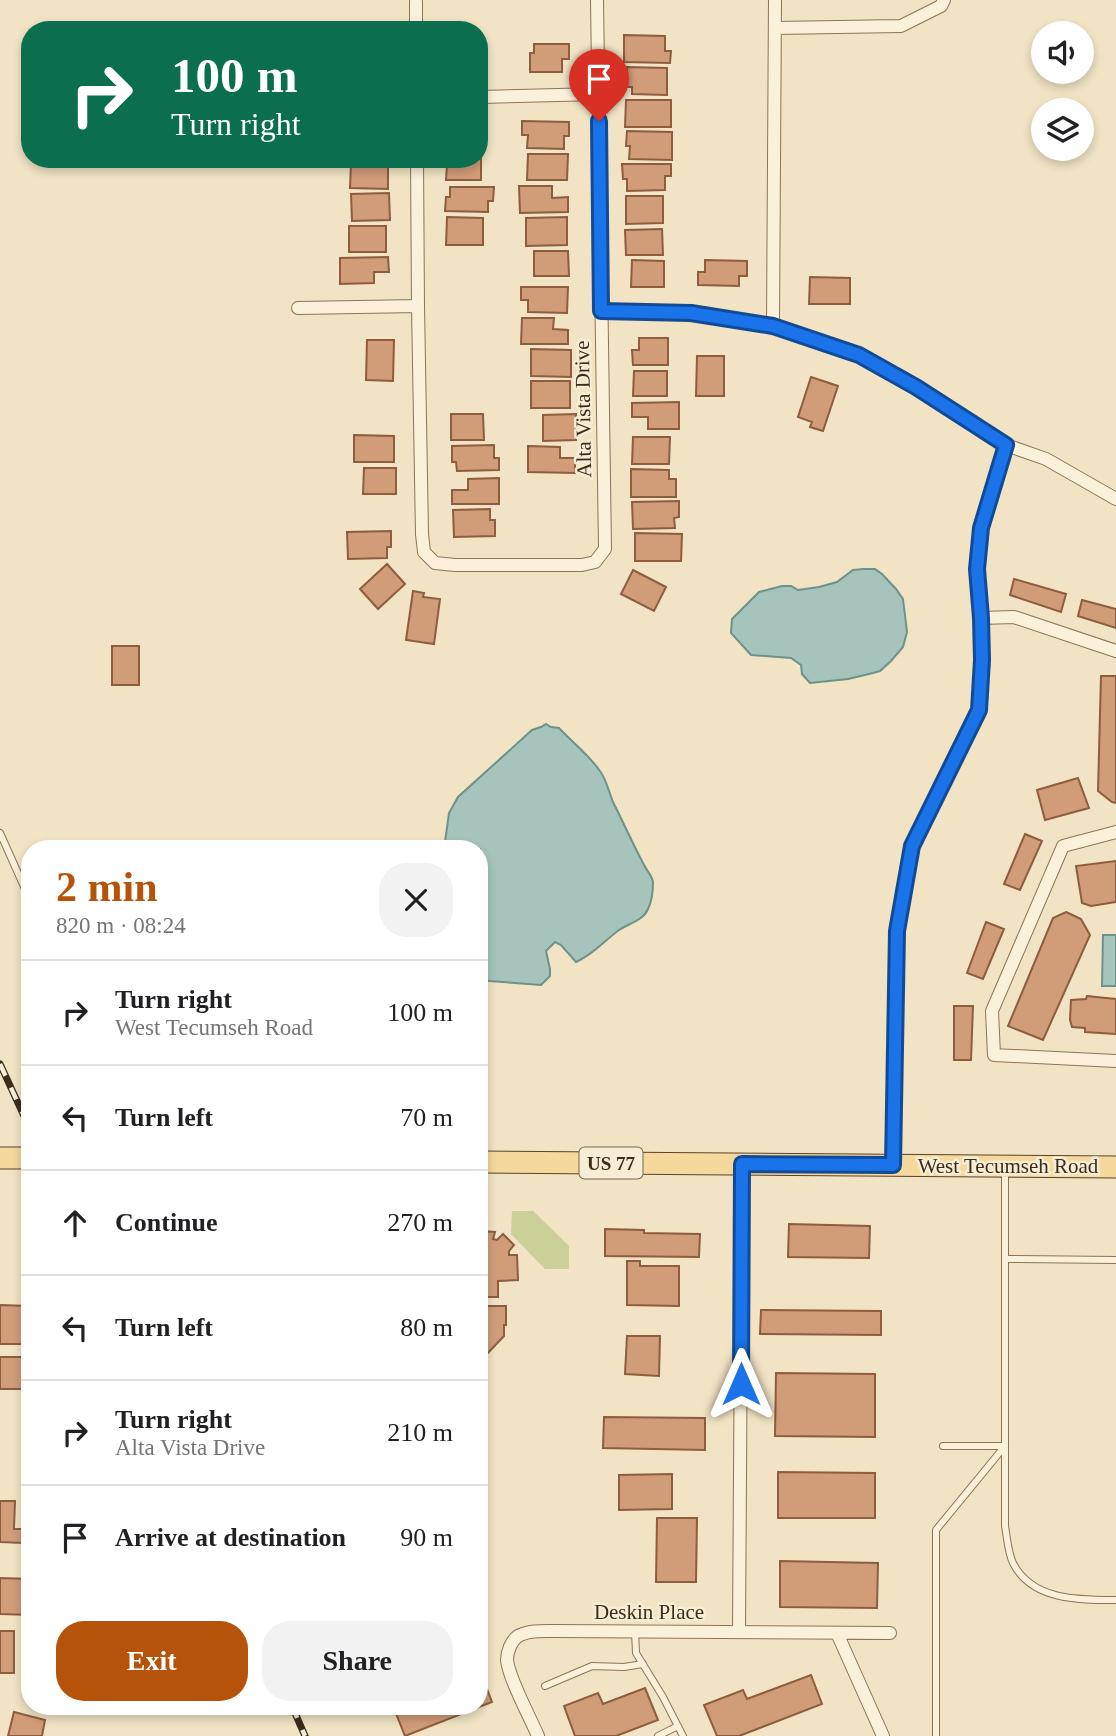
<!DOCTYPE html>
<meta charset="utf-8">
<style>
:root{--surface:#fff;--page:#f2f2f2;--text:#202124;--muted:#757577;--line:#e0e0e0;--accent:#b45309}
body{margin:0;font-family:Georgia,serif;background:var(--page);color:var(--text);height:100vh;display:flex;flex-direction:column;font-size:26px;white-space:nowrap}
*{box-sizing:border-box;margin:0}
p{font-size:23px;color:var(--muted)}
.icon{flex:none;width:38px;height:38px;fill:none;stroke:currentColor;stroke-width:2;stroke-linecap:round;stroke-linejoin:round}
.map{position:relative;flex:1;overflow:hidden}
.details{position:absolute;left:21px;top:840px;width:467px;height:875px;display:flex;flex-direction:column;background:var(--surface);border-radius:28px;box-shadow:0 4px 10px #0003}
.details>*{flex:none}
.guide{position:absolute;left:21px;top:21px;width:467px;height:147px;border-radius:28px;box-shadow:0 4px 10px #0003;background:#0b6e4f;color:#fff;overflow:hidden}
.tools{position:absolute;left:1031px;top:21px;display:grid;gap:14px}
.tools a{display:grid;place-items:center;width:63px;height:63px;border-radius:50%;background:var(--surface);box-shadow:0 4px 10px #0003;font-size:35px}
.pin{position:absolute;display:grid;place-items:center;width:60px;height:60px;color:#fff;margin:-72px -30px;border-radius:50% 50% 50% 0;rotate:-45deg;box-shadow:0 0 7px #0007}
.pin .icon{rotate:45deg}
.me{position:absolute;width:77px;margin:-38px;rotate:0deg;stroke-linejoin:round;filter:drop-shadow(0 0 5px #0008)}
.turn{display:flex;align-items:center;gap:24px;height:147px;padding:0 35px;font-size:32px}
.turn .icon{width:91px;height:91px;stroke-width:2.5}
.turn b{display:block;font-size:49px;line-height:60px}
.round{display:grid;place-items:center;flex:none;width:74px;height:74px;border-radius:28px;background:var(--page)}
.headline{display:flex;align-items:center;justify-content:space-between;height:119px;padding:0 35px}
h1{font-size:42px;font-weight:600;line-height:52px;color:var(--accent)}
.action{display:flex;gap:14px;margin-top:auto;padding:14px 35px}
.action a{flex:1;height:80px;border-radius:28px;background:var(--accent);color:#fff;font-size:28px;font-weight:600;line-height:80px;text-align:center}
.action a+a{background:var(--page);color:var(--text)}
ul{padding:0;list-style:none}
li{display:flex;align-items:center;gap:21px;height:105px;padding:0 35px;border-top:2px solid var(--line)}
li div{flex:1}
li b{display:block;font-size:26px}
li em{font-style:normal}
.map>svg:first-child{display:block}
.green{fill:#cad097}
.water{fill:#a6c4bb;stroke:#6c9389;stroke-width:2}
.building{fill:#d19c78;stroke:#8d5d3e;stroke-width:2}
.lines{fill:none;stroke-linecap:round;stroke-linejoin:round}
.service-casing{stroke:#8d7459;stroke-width:8}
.minor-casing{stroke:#8d7459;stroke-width:14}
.primary-casing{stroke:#5a422e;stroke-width:23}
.service{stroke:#fbf0d9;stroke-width:6}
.minor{stroke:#fbf0d9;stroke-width:12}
.primary{stroke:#f5d89b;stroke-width:21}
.rail-casing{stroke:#3c2c1e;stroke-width:7}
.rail{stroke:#f7edd5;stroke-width:4.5;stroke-dasharray:13;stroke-linecap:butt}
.route-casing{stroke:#114b97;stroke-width:18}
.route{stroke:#1a73e8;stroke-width:12}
.labels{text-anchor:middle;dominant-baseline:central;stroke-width:5;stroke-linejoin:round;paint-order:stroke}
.shield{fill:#f7edd5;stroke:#746655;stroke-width:2}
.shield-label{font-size:19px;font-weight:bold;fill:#3c2c1e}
.street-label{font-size:21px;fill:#3c2c1e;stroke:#f7edd5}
</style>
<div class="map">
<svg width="1116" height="1736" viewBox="0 0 1116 1736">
<rect width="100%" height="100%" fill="#f1e3c4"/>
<path class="green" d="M512,1211h21l36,35v23h-24l-34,-35z"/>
<path class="water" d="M863,569h12l7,5 14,15 7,10 4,33 -4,15 -12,14 -11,10 -7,2 -25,6 -38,4 -8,-9 -1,-9 -10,-7 -40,-3 -20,-22 1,-14 27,-27 23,-6h9l7,4 21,-3 18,-5 16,-12z
M546,724l5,3 8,1c13,14 30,27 41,43 8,11 9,24 15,35 9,18 18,38 28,57 3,7 9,12 10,19 0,8 -1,19 -5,27 -5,12 -19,14 -29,21 -15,11 -26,25 -43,32l-15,-17 -6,-3 -9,9 4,18v7l-9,9 -52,-4 -9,-3v-129h-36l5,-36 9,-16 74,-67 9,-3z
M1103,935h13v51h-14z"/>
<path class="building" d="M624,35l41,1v15h6l-1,12 -46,-1z
M534,44h35v15h-7v13h-32v-19h4z
M627,67l40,1v27l-35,-1v-7h-5z
M626,100h45v27h-46z
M522,121l47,1v14h-5v13l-37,-1 1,-13h-6z
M627,131l45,1v28l-43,-1 1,-13h-4z
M480,154h1v26h-35l1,-15h2v-6h31z
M528,154h40l-1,26h-40z
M351,162h37v27l-38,-1z
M622,164h49v12h-6v14l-38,1v-12h-4z
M519,186h33v12l16,-1v15l-48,1z
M450,187h44l-1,14h-5v11l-43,-1 1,-14h4z
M389,193l1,27 -38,1 -1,-27z
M626,196h37v27l-37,1z
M447,217l36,1v27h-37z
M567,217v28l-41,1v-28z
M349,226h37v26h-37z
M662,229l1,26h-37l-1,-25z
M534,251h34l1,25h-35z
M388,257l1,15h-15v11l-34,1v-26z
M632,260l32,1v26h-33z
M705,260l42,1v15h-8v10l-41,-1v-13h7z
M810,277l40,1v26h-41z
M521,287h47l-1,26 -39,-1v-12h-7z
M522,318h32l-1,11 15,1v14h-47z
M639,338h29v27h-35l-1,-15h7z
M367,340h27l-1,41 -27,-1z
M531,349l40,1v27l-40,-1z
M697,356h27v40h-28z
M634,371h33v25h-34z
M811,377l27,9 -15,45 -13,-4 2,-5 -14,-5z
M531,381h39v27h-39z
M679,402v27h-31v-12h-16v-14z
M451,414h32l1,26h-33z
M576,414v26l-33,1v-26z
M354,435l40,1v26h-40z
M633,437h37l-1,27h-37z
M494,445v13h5v12l-42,1 -1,-9h-4v-16z
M528,446l32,1v11h15v15l-47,-1z
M364,468h32v26h-33z
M631,469l38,1v9h7v18h-45z
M499,478v26h-47v-14h16v-11z
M679,501v16l-5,1 1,10 -42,1 -1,-27z
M490,509v11h5v16l-41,1 -1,-27z
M391,531v16h-4v11l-39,1 -1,-27z
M635,533l47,1 -1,27h-46z
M387,564l18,20 -27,25 -18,-20z
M633,570l33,17 -12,24 -33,-17z
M1014,579l52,15 -5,18 -51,-17z
M413,591l11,2 -1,4 17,2 -6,45 -28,-4z
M1082,600l34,9v19l-38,-12z
M112,646h27v39h-27z
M1101,676h15v127l-4,-1 -14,-11z
M1078,778l11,30 -44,12 -8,-30z
M1025,834l17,7 -22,49 -16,-6z
M1116,861v41l-25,4 -9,-3 -6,-37z
M1066,912l15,7 9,16 -47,105 -35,-14 45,-108z
M986,922l18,7 -21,50 -16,-6z
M1087,996l29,3v35l-31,-2v-4l-13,-1 -2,-7 1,-20 15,-1z
M954,1006h19l-2,54h-17z
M789,1224l81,2 -1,32 -81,-1z
M605,1229l39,1v3l56,1 -1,23 -94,-1z
M480,1231l15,1 -2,7 4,1 6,-6 11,11 -5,6v4h8l1,25 -20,1v16h-18l1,9h25v19h-2v11l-17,18h-7z
M627,1261h13v5h39v40l-52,-1z
M0,1305l28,1 -1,38h-27z
M761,1310l120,1v24l-121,-1z
M627,1336h33l-1,40 -34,-2z
M0,1357h30v32h-30z
M776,1373l99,1v63l-100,-1z
M604,1417l101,1v32l-102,-2z
M778,1472l97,1v45h-97z
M672,1474v35l-53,1v-35z
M0,1501h15l-1,28h9v14l-23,-1z
M657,1518h40l-1,64h-40z
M780,1561l98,2 -1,45 -97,-1z
M0,1578l30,1v36l-30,-1z
M0,1631h14v42h-14z
M480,1671l12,31 -87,34 -12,-30h87z
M811,1675l11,29 -83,32h-22l-13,-31 39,-15 4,9z
M645,1688l13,32 -42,16h-41l-11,-30 34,-13 5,11z
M14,1712l31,8 -3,16h-34z"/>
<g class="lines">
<g class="service-casing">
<path id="service" d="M0,833l30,67
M1005,1171v355c2,11 3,27 8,37 19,38 67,37 103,37
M1005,1259l111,1
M943,1446h62
M635,1631l1,22 27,44 20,39
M545,1686l47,-20 32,1 19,-3
M658,1736l20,-10
M936,1736v-206l69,-84"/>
</g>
<g class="minor-casing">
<path id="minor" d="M416,2v28
M775,28l126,-2 40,-20 3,-6
M480,97l118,-3
M417,159l1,147 4,228 2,18 11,11 20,2h127l13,-3 10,-13 -8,-549
M298,308l120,-2
M601,311l90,2 82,13 86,29 57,32 90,58 -25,84 -4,40 4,49 33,-1 102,34
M773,326l2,-326
M1006,445l40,14 70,40
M1116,832l-53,14 -71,165 2,44 122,6
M893,1165l4,-234 15,-85 67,-136 3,-50 -1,-42
M739,1632l3,-468
M837,1633l46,103
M538,1736c-8,-19 -29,-57 -31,-76 0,-8 4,-19 11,-24 11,-6 26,-5 38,-5l334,2"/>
</g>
<g class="primary-casing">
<path id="primary" d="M0,1158h30
M480,1162l636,5"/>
</g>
<use href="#service" class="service"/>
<use href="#minor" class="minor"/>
<use href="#primary" class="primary"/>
<g class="rail-casing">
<path id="rail" d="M0,1064l30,65
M292,1706l13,30"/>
</g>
<use href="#rail" class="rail"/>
</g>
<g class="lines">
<g class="route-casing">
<path id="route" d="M599,121l2,190 90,2 82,13 86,29 57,32 90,58 -25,83 -4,41 4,49 1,42 -3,50 -67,136 -15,85 -4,234 -151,-1 -1,220"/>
</g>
<use href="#route" class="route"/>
</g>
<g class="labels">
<rect class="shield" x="579.5" y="1147.5" width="63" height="31" rx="5"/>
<g class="shield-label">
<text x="611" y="1163">US 77</text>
</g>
<g class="street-label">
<text transform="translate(583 409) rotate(-91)">Alta Vista Drive</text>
<text x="1008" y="1166">West Tecumseh Road</text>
<text x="649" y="1612">Deskin Place</text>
</g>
</g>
</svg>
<div class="tools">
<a><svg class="icon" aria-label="sound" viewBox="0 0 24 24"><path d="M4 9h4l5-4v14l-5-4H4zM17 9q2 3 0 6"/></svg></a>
<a><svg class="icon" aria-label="layers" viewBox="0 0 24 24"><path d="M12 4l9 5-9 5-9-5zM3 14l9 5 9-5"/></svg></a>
</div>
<div class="pin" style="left:599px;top:121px;background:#d93025"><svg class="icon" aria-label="arrive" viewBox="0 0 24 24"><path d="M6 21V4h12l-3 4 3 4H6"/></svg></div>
<svg class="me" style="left:741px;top:1384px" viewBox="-20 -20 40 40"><path d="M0-17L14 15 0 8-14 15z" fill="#1a73e8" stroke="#fff" stroke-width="4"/></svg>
<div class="guide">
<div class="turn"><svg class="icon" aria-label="right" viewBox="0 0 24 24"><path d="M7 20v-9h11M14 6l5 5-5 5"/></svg><div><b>100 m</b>Turn right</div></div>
</div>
<section class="details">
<div class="headline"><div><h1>2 min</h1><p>820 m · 08:24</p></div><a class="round"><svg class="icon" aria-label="close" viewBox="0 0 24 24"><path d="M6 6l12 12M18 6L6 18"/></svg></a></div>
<ul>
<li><svg class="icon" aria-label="right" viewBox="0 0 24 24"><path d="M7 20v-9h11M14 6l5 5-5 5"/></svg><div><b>Turn right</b><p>West Tecumseh Road</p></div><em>100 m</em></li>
<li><svg class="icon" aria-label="left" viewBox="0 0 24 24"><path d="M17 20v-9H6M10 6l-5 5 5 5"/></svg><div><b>Turn left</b></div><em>70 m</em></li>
<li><svg class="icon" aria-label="ahead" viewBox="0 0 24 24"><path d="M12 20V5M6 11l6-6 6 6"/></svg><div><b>Continue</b></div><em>270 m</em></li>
<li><svg class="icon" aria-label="left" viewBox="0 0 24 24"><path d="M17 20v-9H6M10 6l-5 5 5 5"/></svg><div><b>Turn left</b></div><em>80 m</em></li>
<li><svg class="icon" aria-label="right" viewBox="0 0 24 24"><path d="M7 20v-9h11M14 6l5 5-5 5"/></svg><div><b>Turn right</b><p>Alta Vista Drive</p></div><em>210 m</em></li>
<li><svg class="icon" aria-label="arrive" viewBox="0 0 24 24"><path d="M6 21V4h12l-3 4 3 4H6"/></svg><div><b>Arrive at destination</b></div><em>90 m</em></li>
</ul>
<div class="action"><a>Exit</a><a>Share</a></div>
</section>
</div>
